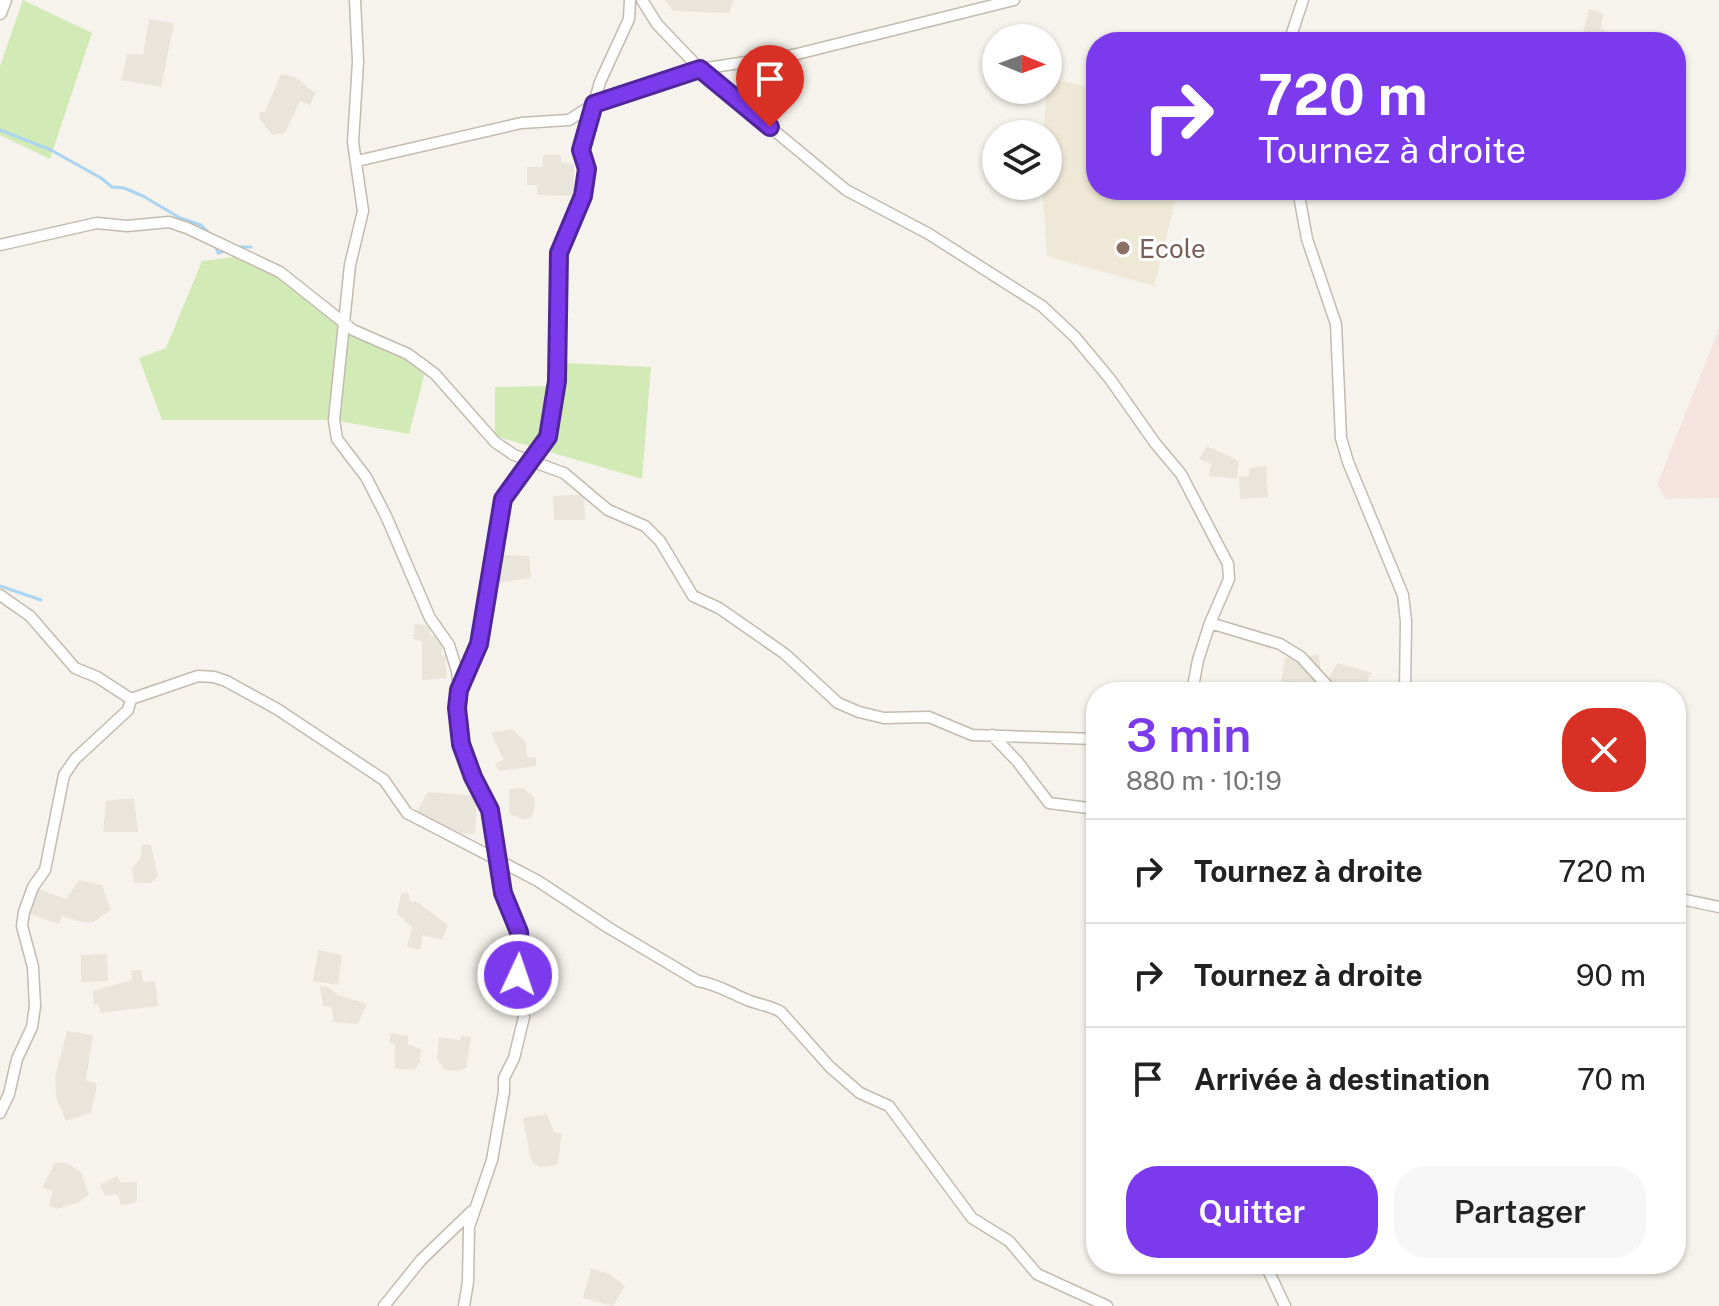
<!DOCTYPE html>
<html lang="fr">
<meta charset="utf-8">
<style>
:root{--surface:#fff;--page:#f6f6f6;--text:#222;--muted:#767676;--line:#e0e0e0;--accent:#7c3aed}
body{margin:0;font-family:"Public Sans",sans-serif;background:var(--page);color:var(--text);height:100vh;display:flex;flex-direction:column;font-size:30px;white-space:nowrap}
*{box-sizing:border-box;margin:0}
p{font-size:26px;color:var(--muted)}
.icon{flex:none;width:44px;height:44px;fill:none;stroke:currentColor;stroke-width:2;stroke-linecap:round;stroke-linejoin:round}
.map{position:relative;flex:1;overflow:hidden}
.sheet{position:absolute;left:1086px;top:682px;width:600px;height:592px;display:flex;flex-direction:column;background:var(--surface);border-radius:32px;box-shadow:0 2px 6px #0004}
.sheet>*{flex:none}
.guide{position:absolute;left:1086px;top:32px;width:600px;height:168px;border-radius:32px;box-shadow:0 2px 6px #0004;background:#7c3aed;color:#fff;overflow:hidden}
.needle{width:52px;rotate:91deg}
.fabs{position:absolute;left:982px;top:24px;display:grid;gap:16px}
.fabs a{display:grid;place-items:center;width:80px;height:80px;border-radius:50%;background:var(--surface);box-shadow:0 2px 6px #0004;font-size:40px}
.pin{position:absolute;display:grid;place-items:center;width:68px;height:68px;color:#fff;margin:-82px -34px;border-radius:50% 50% 50% 0;rotate:-45deg;box-shadow:0 0 8px #0007}
.pin .icon{rotate:45deg}
.me{position:absolute;width:88px;margin:-44px;rotate:3deg;stroke-linejoin:round;filter:drop-shadow(0 0 6px #0008)}
.turn{display:flex;align-items:center;gap:28px;height:168px;padding:0 40px;font-size:36px}
.turn .icon{width:104px;height:104px;stroke-width:2.5}
.turn b{display:block;font-size:56px;line-height:68px}
.round{display:grid;place-items:center;flex:none;width:84px;height:84px;border-radius:32px;background:var(--page)}
.head{display:flex;align-items:center;justify-content:space-between;height:136px;padding:0 40px}
h1{font-size:48px;font-weight:600;line-height:60px;color:var(--accent)}
.cta{display:flex;gap:16px;margin-top:auto;padding:16px 40px}
.cta a{flex:1;height:92px;border-radius:32px;background:var(--accent);color:#fff;font-size:32px;font-weight:600;line-height:92px;text-align:center}
.cta a+a{background:var(--page);color:var(--text)}
ul{padding:0;list-style:none}
li{display:flex;align-items:center;gap:24px;height:104px;padding:0 40px;border-top:2px solid var(--line)}
li div{flex:1}
li b{display:block;font-size:30px}
li em{font-style:normal}
.map>svg:first-child{display:block}
.residential{fill:#eae5da}
.education{fill:#efe8d6}
.medical{fill:#f6e3e0}
.green{fill:#d2eab5}
.lines{fill:none;stroke-linecap:round;stroke-linejoin:round}
.stream{stroke:#a9d4f2;stroke-width:3}
.minor-casing{stroke:#c2bbae;stroke-width:13}
.tertiary-casing{stroke:#c2bbae;stroke-width:15}
.minor{stroke:#fff;stroke-width:10}
.tertiary{stroke:#fff;stroke-width:12}
.route-casing{stroke:#51269a;stroke-width:20}
.route{stroke:#7c3aed;stroke-width:14}
.education-dot{fill:#8d6e63;stroke:#fff;stroke-width:3}
.labels{text-anchor:middle;dominant-baseline:central;stroke-width:6;stroke-linejoin:round;paint-order:stroke}
.education-label{font-size:26px;fill:#785e54;stroke:#fff;text-anchor:start}
</style>
<div class="map">
<svg width="1719" height="1306" viewBox="0 0 1719 1306">
<rect width="100%" height="100%" fill="#f6f3ec"/>
<path class="residential" d="M665,0h69l-5,13 -56,-2z
M1589,9l14,4 -2,16 19,9 -2,4h-37z
M149,19l25,4 -13,64 -40,-7 6,-26 16,1z
M281,74l14,3 20,16 -5,12 -10,-4 -15,32 -13,2 -13,-17 1,-6h5z
M543,155h18v7l13,2v32l-37,-1v-10h-10v-18h16z
M1207,446l32,15 -2,18 -28,-3 2,-12 -12,-5z
M1266,466l2,31 -28,2 -1,-22 10,-1v-8z
M584,494l1,26h-31l-1,-24z
M498,555l31,1 2,22 -35,5z
M415,624l16,2 -1,9 13,5 -2,15 4,1 2,22 -25,2v-39l-9,-2z
M1319,655l2,23 -6,11 -4,3h-41l11,-8 4,-27z
M1337,663l35,10 -12,19h-22l-10,-12z
M512,729l14,13 1,15 9,1v8l-37,5 -4,-8 9,-3 -13,-27z
M523,788l11,9 1,7 -3,13 -7,3 -16,-6v-25z
M428,792l49,4 -2,38 -20,-1 -38,-22z
M134,798l4,34h-35l3,-31z
M142,844l9,1 7,31 -7,7h-17l-2,-15 8,-9z
M79,880l23,5 9,25 -18,12 -7,1 -24,-7 -4,8 -34,-12 10,-25 32,12z
M408,892l2,9 7,1 31,23 -6,15 -19,-5 -3,15 -13,-3 5,-20 -15,-13 4,-20z
M318,950l24,5 -4,30 -25,-4z
M107,954l1,27 -27,1v-27z
M141,970l2,12 12,-1 3,25 -57,7 -3,-9 -4,1 -1,-14 39,-11 -1,-9z
M320,986l8,1 10,8 29,9 -9,20 -25,-2 -1,-15 -9,-1z
M67,1031l26,4 -7,45 11,4 -6,29 -25,8 -10,-24 -1,-20z
M390,1033l18,3v8l13,5 -1,13 -6,8 -19,-2v-23l-5,-2z
M461,1036l10,1 -5,31 -8,3 -13,-1 -8,-11 2,-22 21,3z
M547,1114l7,18 8,2 -4,29 -5,3 -14,1 -8,-7 -8,-42z
M55,1163h12l14,9 8,23 -10,7 -22,7 -8,-3 4,-15 -11,-3z
M117,1176l4,7 16,-2v21l-16,4 -3,-12 -13,2 -5,-11z
M591,1268l19,6 15,12 -12,20 -30,-8z"/>
<path class="education" d="M1048,78l48,11v101h82l-24,96 -107,-30 -5,-70h6v-52h-5z"/>
<path class="medical" d="M1719,329v169l-53,1 -9,-14z"/>
<path class="green" d="M23,0l69,33 -42,126 -50,-24v-69z
M243,256l37,16 73,58 73,38 -17,66 -75,-14h-172l-23,-62 27,-10 36,-87z
M565,363l86,4 -9,112 -147,-43v-49l67,-1z"/>
<g class="lines">
<path class="stream" d="M0,130l51,20 50,28 11,9 12,1 19,8 37,22 21,7 8,8
M216,247l2,6 10,-3
M235,247h16
M0,586l41,14"/>
<g class="minor-casing">
<path id="minor" d="M355,0l3,62 -5,80 10,69 -13,54 -16,155 3,19 29,38 20,39 44,102 19,27 8,26 2,17
M642,0l15,24 43,45 146,121 83,44 113,72 33,31 35,42 45,64 26,31 47,90 1,15 -19,44 70,21 21,13 32,35
M1289,42l14,-42
M357,161l164,-38 48,-3 25,-16 106,-35 93,-14 221,-55
M1298,190l9,49 29,85 5,114 7,24 55,133 3,26 -1,71
M0,245l97,-22 30,3 42,-4 18,6 93,44 73,58 55,24 27,20 60,68 19,13 50,18 44,37 37,16 15,15 33,55 26,12 66,46 53,49 21,9 25,6 45,-1 43,18 124,4
M0,595l30,21 45,52 22,9 34,22 67,-23 16,1 12,4 51,28 107,71 23,33 131,68 71,47 89,53c18,3 31,11 47,18 13,6 25,6 36,13l49,55 30,26 29,13 83,112 37,23 28,33 70,32
M1192,692l6,-32 12,-37
M992,735l25,26 32,42 47,6
M1676,898l43,9
M0,1113l9,-19 8,-35 15,-32 3,-21 -2,-39 -11,-41 2,-14 9,-25 12,-17 19,-95 11,-16 53,-49 3,-11
M1268,1264l1,8 16,34
M384,1306l37,-46 51,-49
M464,1306l4,-24 1,-55 23,-67 12,-68v-14l10,-20 10,-41 -6,-42 3,-22 -2,-21 -16,-39 -13,-83 -17,-33 -12,-33 -4,-36 2,-18 20,-46 24,-145 45,-62 9,-56 2,-128 24,-57 4,-27 -6,-19 19,-68 29,-63 1,-19"/>
</g>
<g class="tertiary-casing">
<path id="tertiary" d="M0,13l5,-13"/>
</g>
<use href="#minor" class="minor"/>
<use href="#tertiary" class="tertiary"/>
</g>
<g class="lines">
<g class="route-casing">
<path id="route" d="M518,975l3,-22 -2,-21 -16,-39 -13,-83 -17,-33 -12,-33 -4,-36 2,-18 20,-46 24,-145 45,-62 9,-56 2,-128 24,-57 4,-27 -6,-19 13,-46 106,-35 70,58"/>
</g>
<use href="#route" class="route"/>
</g>
<circle class="education-dot" cx="1123" cy="248" r="8"/>
<g class="labels">
<g class="education-label">
<text x="1139" y="248">Ecole</text>
</g>
</g>
</svg>
<div class="fabs">
<a><svg class="needle" viewBox="-14 -14 28 28"><path d="M0-13l5 13h-10z" fill="#e53935"/><path d="M0 13l5-13h-10z" fill="#767676"/></svg></a>
<a><svg class="icon" aria-label="layers" viewBox="0 0 24 24"><path d="M12 4l9 5-9 5-9-5zM3 14l9 5 9-5"/></svg></a>
</div>
<div class="pin" style="left:770px;top:127px;background:#d93025"><svg class="icon" aria-label="arrive" viewBox="0 0 24 24"><path d="M6 21V4h12l-3 4 3 4H6"/></svg></div>
<svg class="me" style="left:518px;top:975px" viewBox="-20 -20 40 40"><circle r="17" fill="#7c3aed" stroke="#fff" stroke-width="3"/><path d="M0-11L8 9 0 5-8 9z" fill="#fff"/></svg>
<div class="guide">
<div class="turn"><svg class="icon" aria-label="right" viewBox="0 0 24 24"><path d="M7 20v-9h11M14 6l5 5-5 5"/></svg><div><b>720 m</b>Tournez à droite</div></div>
</div>
<section class="sheet">
<div class="head"><div><h1>3 min</h1><p>880 m · 10:19</p></div><a class="round" style="background:#d93025;color:#fff"><svg class="icon" aria-label="close" viewBox="0 0 24 24"><path d="M6 6l12 12M18 6L6 18"/></svg></a></div>
<ul>
<li><svg class="icon" aria-label="right" viewBox="0 0 24 24"><path d="M7 20v-9h11M14 6l5 5-5 5"/></svg><div><b>Tournez à droite</b></div><em>720 m</em></li>
<li><svg class="icon" aria-label="right" viewBox="0 0 24 24"><path d="M7 20v-9h11M14 6l5 5-5 5"/></svg><div><b>Tournez à droite</b></div><em>90 m</em></li>
<li><svg class="icon" aria-label="arrive" viewBox="0 0 24 24"><path d="M6 21V4h12l-3 4 3 4H6"/></svg><div><b>Arrivée à destination</b></div><em>70 m</em></li>
</ul>
<div class="cta"><a>Quitter</a><a>Partager</a></div>
</section>
</div>
